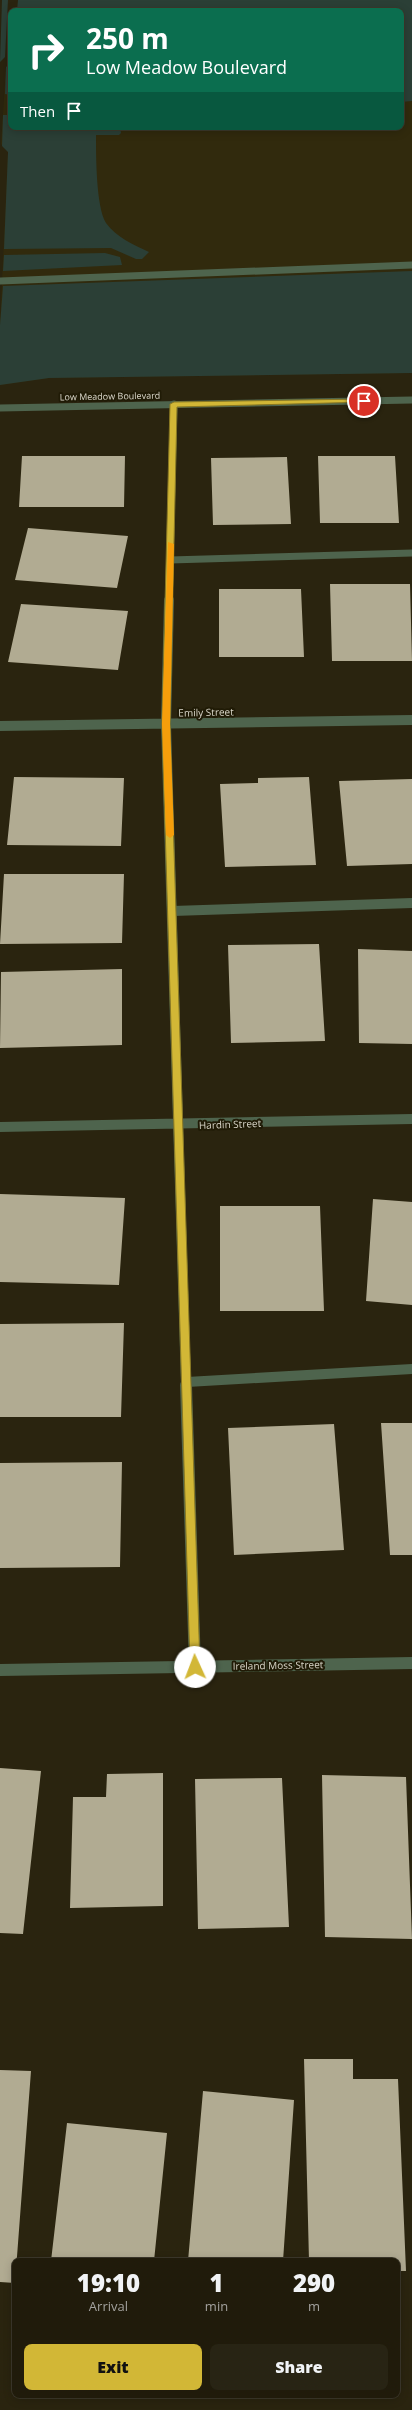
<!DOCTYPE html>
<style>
:root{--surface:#201b0b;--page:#282414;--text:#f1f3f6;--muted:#a2a19d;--line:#3d392c;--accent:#d2b736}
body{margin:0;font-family:"Open Sans",sans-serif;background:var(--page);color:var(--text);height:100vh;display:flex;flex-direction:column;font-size:15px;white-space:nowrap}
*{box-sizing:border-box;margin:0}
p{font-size:13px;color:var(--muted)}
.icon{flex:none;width:22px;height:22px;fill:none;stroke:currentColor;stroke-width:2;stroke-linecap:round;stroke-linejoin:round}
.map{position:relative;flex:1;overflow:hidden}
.panel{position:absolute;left:12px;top:2258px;width:388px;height:140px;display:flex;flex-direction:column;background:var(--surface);border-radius:8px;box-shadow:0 2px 10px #0003,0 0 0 1px var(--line)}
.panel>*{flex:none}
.top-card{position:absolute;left:8px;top:8px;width:396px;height:122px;border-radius:8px;box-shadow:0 2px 10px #0003,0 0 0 1px var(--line);background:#0b6e4f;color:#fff;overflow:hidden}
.pin{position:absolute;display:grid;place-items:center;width:34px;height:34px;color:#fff;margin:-17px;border:2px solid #fff;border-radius:50%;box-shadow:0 1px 4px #0007}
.me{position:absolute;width:44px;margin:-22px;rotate:358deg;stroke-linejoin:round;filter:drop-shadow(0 0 3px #0008)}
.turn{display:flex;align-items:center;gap:14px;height:84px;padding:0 12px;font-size:18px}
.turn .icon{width:52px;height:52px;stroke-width:2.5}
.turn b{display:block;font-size:28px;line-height:34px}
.then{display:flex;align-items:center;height:38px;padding:0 12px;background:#0003;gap:8px;font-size:15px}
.eta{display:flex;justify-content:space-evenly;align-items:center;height:68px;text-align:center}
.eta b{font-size:24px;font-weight:800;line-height:28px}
.cta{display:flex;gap:8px;margin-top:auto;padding:8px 12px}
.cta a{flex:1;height:46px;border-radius:8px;background:var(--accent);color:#111;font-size:16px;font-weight:800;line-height:46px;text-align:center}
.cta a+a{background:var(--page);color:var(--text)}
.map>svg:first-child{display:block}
.built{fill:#312a0d}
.green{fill:#2b3f36}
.building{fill:#b1ab92}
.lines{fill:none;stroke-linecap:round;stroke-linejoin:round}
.minor-far2{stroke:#4e644d;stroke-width:7}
.minor-far1{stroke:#4e644d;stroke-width:10}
.minor{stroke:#4e644d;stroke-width:12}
.route{fill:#d2b736;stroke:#887723}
.slow{fill:#f59e0b}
.labels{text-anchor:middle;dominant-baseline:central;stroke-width:4;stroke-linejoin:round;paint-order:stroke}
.far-street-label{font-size:9px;fill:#dad7ca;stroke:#201b06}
.street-label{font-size:10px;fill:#dad7ca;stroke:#201b06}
</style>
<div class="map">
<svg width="412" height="2410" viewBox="0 0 412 2410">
<rect width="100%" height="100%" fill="#2a240f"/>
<path class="built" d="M18,0h394v373l-363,5 -49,7v-60l8,-173 -7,-8 5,-77 5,-4v64h390v-116h-384z"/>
<path class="green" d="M2,0h6l-3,57 -5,5z
M18,0h394v101l-11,1v-91h-384z
M11,63v32l-6,-1 1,-27z
M3,115h8v12h109l1,6 -2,2h-23c0,20 0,72 10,88 10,14 28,22 43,29l-7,7h-6l-25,-11 -107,1 4,-97 -6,-6z
M105,253l15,4 2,8 -119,6 1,-16z
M412,271v102l-363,5 -49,7v-60l3,-39z"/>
<path class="building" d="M22,456h103l-1,51h-105z
M318,456h77l4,67h-79z
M287,457l4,67 -78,1 -2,-67z
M28,528l100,8 -11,52 -102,-8z
M330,584h80l2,77h-80z
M219,589h82l3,68h-85z
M21,604l107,7 -10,59 -110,-8z
M14,777l110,1 -3,68 -114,-1z
M309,777l7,88 -91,2 -5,-83 38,-1v-5z
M412,779v85l-65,2 -8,-85z
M4,874h120l-2,69 -122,1z
M319,944l6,97 -94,2 -3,-98z
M358,949l54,2v93l-53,-1z
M122,969v76l-122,3 1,-76z
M0,1194l125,4 -6,87 -119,-3z
M373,1199l39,3v103l-46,-4z
M220,1206h100l4,105h-104z
M124,1323l-3,94h-121v-93z
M381,1423h31v132h-22z
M334,1424l10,126 -110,5 -6,-127z
M122,1462l-2,105 -120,1v-105z
M0,1768l41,3 -18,163 -23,-1z
M163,1773v133l-93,2 3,-111h33l1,-23z
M322,1775l84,2 6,162 -87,-2z
M282,1778l7,149 -91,2 -3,-150z
M304,2059h49v20h45l8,192h-9v-10h-88z
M0,2070l31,1 -16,212 -15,-1z
M203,2091l91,9 -11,161h-95z
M67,2123l100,10 -13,128h-103z"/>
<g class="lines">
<path class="minor-far2" d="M0,281l412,-16
M0,408l412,-8
M170,560l242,-7
M169,601l5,-197"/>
<path class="minor-far1" d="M169,600l-3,124 20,662
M0,726l412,-6
M173,911l239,-8
M0,1127l412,-8
M187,1382l225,-13"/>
<path class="minor" d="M186,1385l9,282
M0,1670l412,-7"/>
</g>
<path class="route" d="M364,399l3,3 -190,5 -7,317 30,943 -5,5 -5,-5 -28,-943 8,-320 4,-2z"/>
<path class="slow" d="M168,542l6,2 -4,180 4,111 -4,3 -4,-3 -4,-111z"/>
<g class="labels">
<g class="far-street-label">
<text transform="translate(110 396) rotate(-1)">Low Meadow Boulevard</text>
</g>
<g class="street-label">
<text transform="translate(206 712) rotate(-1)">Emily Street</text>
<text transform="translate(230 1124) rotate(-2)">Hardin Street</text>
<text transform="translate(278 1665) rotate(-1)">Ireland Moss Street</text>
</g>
</g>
</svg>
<div class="pin" style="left:364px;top:401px;background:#d93025"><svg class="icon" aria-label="arrive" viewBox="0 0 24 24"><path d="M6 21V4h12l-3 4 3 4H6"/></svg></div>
<svg class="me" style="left:195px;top:1667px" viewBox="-20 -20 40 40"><circle r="19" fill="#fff"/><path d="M0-13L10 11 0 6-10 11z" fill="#d2b736"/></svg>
<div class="top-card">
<div class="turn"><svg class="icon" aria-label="right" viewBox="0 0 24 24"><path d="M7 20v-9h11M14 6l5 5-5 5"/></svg><div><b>250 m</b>Low Meadow Boulevard</div></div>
<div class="then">Then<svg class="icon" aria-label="arrive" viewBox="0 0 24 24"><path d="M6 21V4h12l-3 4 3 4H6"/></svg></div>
</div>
<section class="panel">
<div class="eta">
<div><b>19:10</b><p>Arrival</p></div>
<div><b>1</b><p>min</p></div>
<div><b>290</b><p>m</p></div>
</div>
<div class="cta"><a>Exit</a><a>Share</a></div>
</section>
</div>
